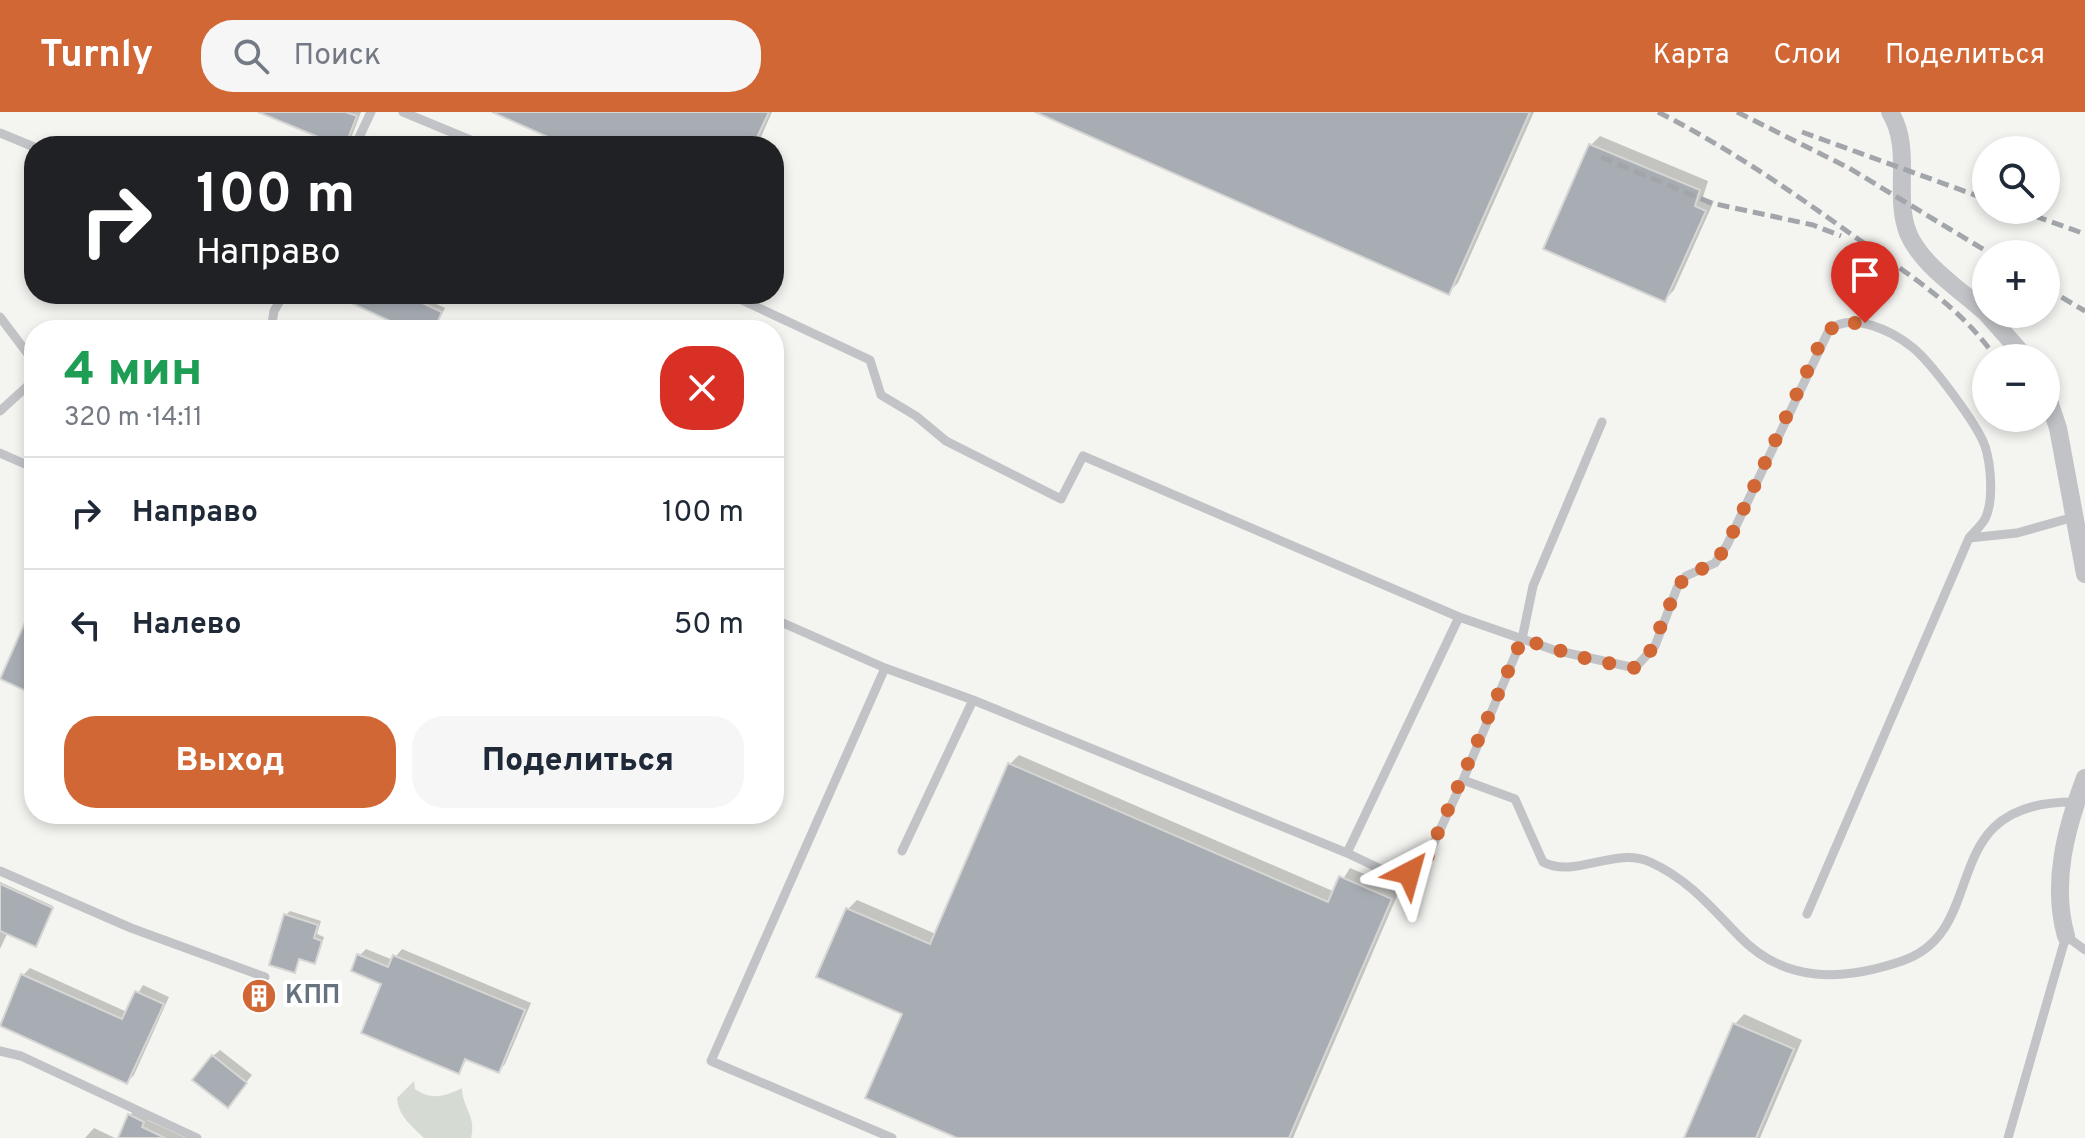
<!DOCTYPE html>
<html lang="ru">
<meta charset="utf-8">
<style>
:root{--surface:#fff;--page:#f6f6f7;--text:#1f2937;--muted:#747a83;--line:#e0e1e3;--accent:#d06735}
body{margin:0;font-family:Overpass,sans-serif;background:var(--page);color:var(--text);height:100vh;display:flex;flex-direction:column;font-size:30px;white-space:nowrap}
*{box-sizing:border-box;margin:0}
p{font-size:26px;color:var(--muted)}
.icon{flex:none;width:44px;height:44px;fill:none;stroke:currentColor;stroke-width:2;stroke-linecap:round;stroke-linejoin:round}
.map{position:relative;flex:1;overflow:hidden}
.panel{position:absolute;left:24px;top:208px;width:760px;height:504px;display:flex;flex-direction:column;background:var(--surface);border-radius:32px;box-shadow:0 4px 12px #0003}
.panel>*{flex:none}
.hud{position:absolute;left:24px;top:24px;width:760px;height:168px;border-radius:32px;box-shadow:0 4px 12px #0003;background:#202124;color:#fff;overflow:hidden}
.buttons{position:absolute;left:1972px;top:24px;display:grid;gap:16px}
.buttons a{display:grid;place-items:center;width:88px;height:88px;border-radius:50%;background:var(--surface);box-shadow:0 4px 12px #0003;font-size:40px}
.pin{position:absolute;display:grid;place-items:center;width:68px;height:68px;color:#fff;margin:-82px -34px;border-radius:50% 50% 50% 0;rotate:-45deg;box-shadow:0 0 8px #0007}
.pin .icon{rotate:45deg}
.me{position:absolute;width:88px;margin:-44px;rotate:39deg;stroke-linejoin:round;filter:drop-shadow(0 0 6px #0008)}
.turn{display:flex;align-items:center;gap:28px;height:168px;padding:0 40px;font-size:36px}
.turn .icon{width:104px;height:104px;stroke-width:2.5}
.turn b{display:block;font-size:56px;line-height:68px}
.round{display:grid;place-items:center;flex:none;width:84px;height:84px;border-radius:32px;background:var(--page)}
.head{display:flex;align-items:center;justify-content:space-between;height:136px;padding:0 40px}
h1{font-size:48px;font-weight:800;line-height:60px;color:#1e9e55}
.cta{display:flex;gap:16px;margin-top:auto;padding:16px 40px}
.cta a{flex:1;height:92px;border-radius:32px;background:var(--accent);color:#fff;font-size:32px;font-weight:800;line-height:92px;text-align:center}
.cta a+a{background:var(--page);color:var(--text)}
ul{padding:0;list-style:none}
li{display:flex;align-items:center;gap:24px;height:112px;padding:0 40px;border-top:2px solid var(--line)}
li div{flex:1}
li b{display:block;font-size:30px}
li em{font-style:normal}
header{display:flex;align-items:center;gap:48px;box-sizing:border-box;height:112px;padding:0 40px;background:var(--accent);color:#fff}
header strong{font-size:38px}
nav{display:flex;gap:44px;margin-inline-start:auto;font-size:28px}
.search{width:560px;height:72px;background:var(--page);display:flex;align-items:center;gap:20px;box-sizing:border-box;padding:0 28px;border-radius:32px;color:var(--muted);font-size:30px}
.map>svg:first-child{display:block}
.green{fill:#d5dbd3}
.shadow{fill:#0003}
.building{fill:#a7adb3;stroke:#d6d6d4;stroke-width:2}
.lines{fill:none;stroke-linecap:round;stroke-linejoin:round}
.service{stroke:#c1c3c6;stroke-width:9}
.minor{stroke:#c1c3c6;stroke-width:18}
.rail{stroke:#a2a6ab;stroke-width:5;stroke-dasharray:12 6;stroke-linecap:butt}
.route{stroke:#d06735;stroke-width:14;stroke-dasharray:0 25.2}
.labels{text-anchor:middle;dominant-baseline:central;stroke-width:8;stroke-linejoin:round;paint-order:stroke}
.poi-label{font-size:26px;font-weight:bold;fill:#67727f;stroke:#fff;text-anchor:start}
</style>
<header>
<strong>Turnly</strong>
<div class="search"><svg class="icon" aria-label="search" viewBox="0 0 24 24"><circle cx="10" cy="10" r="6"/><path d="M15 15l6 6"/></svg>Поиск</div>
<nav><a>Карта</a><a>Слои</a><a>Поделиться</a></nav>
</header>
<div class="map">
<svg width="2085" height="1026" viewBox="0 0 2085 1026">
<rect width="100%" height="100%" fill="#f4f5f1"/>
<path class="green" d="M414,969l1,8c16,12 31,7 47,-1 0,19 15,29 9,50h-47c-12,-12 -26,-22 -27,-40z"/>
<path class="shadow" d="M264,0h97l-13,34h-15l2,-4z
M497,0h275l-15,34h-184z
M1040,0h494l-76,171 -9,9z
M1600,24l108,45 -5,16 11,4 -40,89 -9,10 -74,-155z
M337,182h79l29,14 -11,22h-20z
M1019,643l316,137 15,-24 50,21 -107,249h-331l-58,-125 -56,-104 9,-9 79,34 74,-170z
M0,770l53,24 -16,37 -29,-11 -8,17z
M290,799l31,10 -4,13 7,3 -6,20 -4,4 -13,-4 -7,14 -8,-56z
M366,837l27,11 9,-11 129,54 -26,61 -6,7 -31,-13 -10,14 -99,-116z
M30,856l97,44 16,-27 26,12 -35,78 -7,7 -126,-58 22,-49z
M262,869l11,4 -11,22 -5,-22z
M1744,902l58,26 -42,98h-74l49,-114z
M220,938l32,25 -18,23 -21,-42z
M137,997l13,6 -3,5 39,18h-54l-2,-23z
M94,1016l21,10h-30z"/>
<path class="building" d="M258,0h88l11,4 -12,30h-14l2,-3z
M492,0h277l-16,34h-185z
M1035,0h495l-81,183z
M1589,32l111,46 -5,16 11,5 -41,91 -122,-53z
M332,182h71l39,18 -8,18h-25z
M34,490v71l-8,18 -26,-12z
M1008,651l320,139 11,-26 53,23 -103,239h-332l-92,-40 37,-84 -86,-37 30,-69 84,36z
M0,772l53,24 -17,39 -36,-16z
M284,802l34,11 -4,13 8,3 -7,23 -16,-5 -4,14 -26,-8z
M357,842l31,13 5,-12 132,55 -26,63 -34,-14 -6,15 -98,-41 20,-49 -30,-13z
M21,862l101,45 13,-28 29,13 -37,80 -127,-58z
M256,872l14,5 -7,20 -14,-5z
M1733,911l61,26 -38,89h-72z
M212,943l35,28 -19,25 -36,-28z
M128,1002l16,8 -2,5 23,11h-47z"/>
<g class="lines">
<path class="service" d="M403,0l82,34
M0,21l34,14
M355,34l16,-34
M729,182l141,66 11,35 35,21 30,25 115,58 22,-43 376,161 -112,236 -374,-153 -88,-32 -111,-49
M0,205l34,45
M271,218l3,-19 10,-17
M0,299l34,-31
M1602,310l-69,164 -11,53 -59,141 52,19 28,63c32,17 72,-16 107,0 38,17 61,45 89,74 46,48 104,45 163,25 92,-31 29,-161 174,-159
M0,341l34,15
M1969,426l48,-5 57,-16
M1459,505l95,33 81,18 20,-22 22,-58 9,-12 29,-13 12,-18 102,-215c23,-19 63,1 83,17 19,15 65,77 73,99 6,19 9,55 0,73 -4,7 -11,13 -16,19l-162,376
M885,556l-174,393 181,77
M902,739l71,-151
M1347,741l40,19 22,1 18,-15 36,-78
M0,759l131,57 134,49
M0,939l21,5 176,82
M2008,1026l58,-202 19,14"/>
<path class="minor" d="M1890,0c23,37 3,82 18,121 13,32 53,57 78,80
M1987,202l39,44
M2046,280l12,36 27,146
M2066,824c-15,-53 0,-108 19,-158"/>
<path class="rail" d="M1658,0c71,36 136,81 200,127 50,35 103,68 138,119
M1737,0l112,56 142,86
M1802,20l184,67
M1601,45l110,46 102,22 28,11
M2018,98l67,24
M2046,176l39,23
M2027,306l2,5"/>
</g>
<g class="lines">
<path class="route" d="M1409,761l18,-15 95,-219 69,21 44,8 11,-7 31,-73 9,-12 29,-13 12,-18 96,-208 14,-14h28"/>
</g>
<defs>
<g id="building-disc" transform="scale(1.8)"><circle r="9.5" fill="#d06735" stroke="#fff"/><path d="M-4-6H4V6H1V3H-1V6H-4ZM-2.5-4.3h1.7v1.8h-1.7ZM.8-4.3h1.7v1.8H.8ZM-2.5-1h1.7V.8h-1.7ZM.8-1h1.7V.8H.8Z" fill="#fff"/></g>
</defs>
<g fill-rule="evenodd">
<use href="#building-disc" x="259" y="884"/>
</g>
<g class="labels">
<g class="poi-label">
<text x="285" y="884">КПП</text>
</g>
</g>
</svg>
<div class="buttons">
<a><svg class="icon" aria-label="search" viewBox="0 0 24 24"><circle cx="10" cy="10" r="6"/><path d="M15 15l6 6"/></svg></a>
<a>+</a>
<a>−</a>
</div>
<div class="pin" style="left:1865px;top:211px;background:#d93025"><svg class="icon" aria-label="arrive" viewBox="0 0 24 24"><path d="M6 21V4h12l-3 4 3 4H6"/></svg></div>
<svg class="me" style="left:1409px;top:761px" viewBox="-20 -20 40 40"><path d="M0-17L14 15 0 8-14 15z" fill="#d06735" stroke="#fff" stroke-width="4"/></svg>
<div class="hud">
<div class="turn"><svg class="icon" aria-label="right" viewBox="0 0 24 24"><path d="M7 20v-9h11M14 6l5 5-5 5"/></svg><div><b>100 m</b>Направо</div></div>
</div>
<section class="panel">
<div class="head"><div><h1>4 мин</h1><p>320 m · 14:11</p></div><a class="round" style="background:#d93025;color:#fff"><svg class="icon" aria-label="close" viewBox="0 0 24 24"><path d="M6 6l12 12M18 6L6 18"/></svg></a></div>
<ul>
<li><svg class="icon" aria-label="right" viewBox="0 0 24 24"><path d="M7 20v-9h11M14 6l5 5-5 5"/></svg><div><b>Направо</b></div><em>100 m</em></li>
<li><svg class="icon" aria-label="left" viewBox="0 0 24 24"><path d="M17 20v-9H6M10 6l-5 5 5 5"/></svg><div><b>Налево</b></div><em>50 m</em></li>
</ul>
<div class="cta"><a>Выход</a><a>Поделиться</a></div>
</section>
</div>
